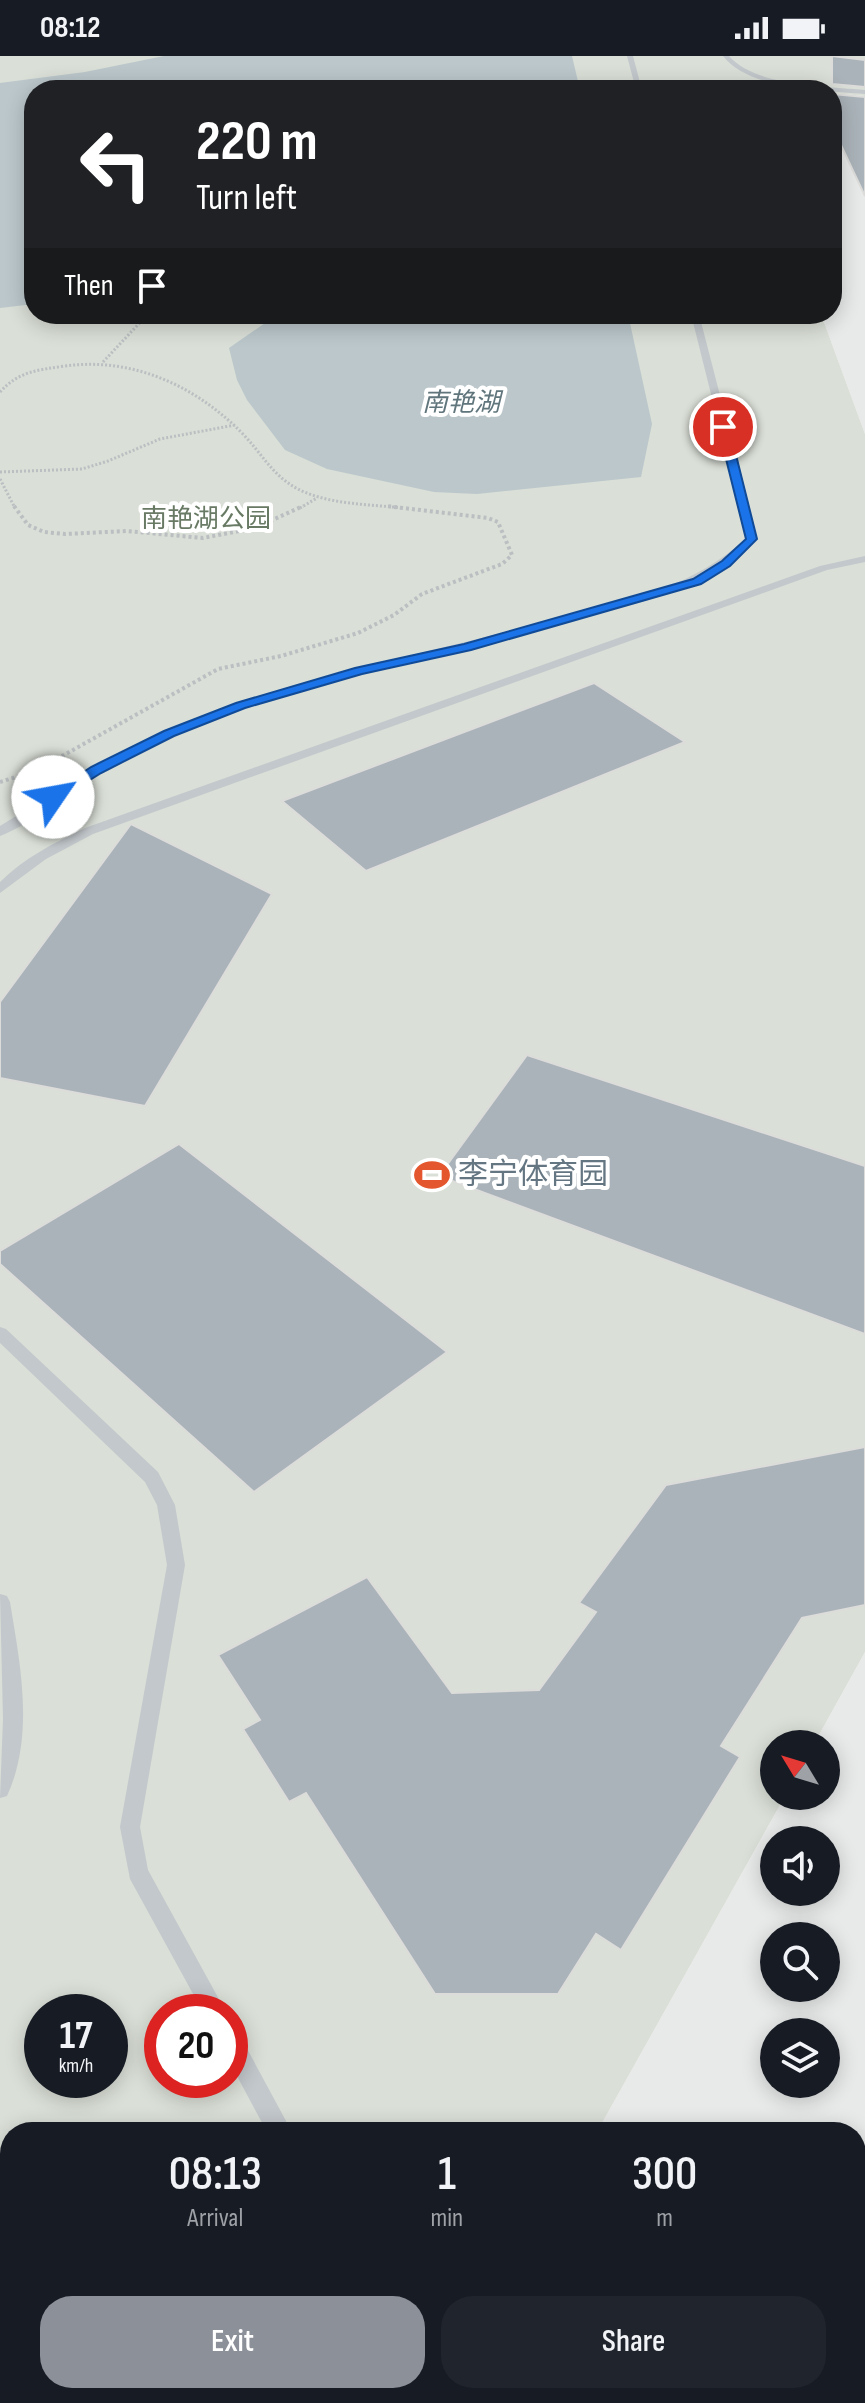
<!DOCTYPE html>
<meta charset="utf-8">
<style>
:root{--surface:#171b24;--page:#20242c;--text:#f1f3f6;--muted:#9ea1a6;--accent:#8c9099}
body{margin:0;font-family:"Sofia Sans Condensed","Noto Sans SC",sans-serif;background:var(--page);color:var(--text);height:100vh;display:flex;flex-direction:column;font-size:30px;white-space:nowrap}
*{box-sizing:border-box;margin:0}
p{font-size:26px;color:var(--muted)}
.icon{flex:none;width:44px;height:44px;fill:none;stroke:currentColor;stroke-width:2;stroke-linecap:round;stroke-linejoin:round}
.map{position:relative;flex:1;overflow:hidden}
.side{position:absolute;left:0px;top:2066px;width:866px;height:282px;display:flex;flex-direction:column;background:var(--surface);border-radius:32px 32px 0 0;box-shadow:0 4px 20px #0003}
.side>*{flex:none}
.guide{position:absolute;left:24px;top:24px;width:818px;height:244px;border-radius:32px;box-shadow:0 4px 20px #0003;background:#202124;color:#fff;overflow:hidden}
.needle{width:52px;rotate:308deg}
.controls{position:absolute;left:760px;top:1674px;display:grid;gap:16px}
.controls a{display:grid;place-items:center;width:80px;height:80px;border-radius:50%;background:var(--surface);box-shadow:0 4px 20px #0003;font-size:40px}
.speed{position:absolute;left:24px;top:1938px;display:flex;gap:16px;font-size:40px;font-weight:700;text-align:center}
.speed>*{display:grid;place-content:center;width:104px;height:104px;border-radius:50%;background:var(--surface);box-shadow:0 4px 20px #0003;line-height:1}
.speed small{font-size:20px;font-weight:400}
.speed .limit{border:12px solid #d22;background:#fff;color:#111}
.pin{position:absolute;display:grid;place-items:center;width:68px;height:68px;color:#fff;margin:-34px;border:4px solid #fff;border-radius:50%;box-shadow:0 2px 8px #0007}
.me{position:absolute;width:88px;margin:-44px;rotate:57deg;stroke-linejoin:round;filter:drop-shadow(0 0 6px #0008)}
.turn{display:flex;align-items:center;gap:28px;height:168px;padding:0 40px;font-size:36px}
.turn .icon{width:104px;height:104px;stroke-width:2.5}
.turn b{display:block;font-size:56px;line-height:68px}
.then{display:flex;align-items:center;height:76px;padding:0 40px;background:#0003;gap:16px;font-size:30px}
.eta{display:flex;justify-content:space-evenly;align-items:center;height:136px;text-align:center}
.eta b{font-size:48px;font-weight:600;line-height:56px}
.cta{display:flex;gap:16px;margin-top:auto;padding:16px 40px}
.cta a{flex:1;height:92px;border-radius:32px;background:var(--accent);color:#fff;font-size:32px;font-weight:600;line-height:92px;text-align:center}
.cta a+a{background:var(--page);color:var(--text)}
.status{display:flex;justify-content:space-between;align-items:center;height:56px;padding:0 40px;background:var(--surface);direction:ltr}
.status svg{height:22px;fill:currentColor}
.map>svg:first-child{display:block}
.built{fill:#e8e9e9;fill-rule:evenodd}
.green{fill:#dadfd7;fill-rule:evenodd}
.water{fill:#bbc7cb}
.building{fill:#aab3b9;stroke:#dcdcda;stroke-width:2}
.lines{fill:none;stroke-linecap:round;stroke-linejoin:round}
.path-far1{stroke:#bbbfc2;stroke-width:3;stroke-dasharray:2 2;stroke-linecap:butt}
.path{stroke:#bbbfc2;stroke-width:4;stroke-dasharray:3 3;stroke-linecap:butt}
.service{fill:#c3c8cc;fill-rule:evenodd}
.route{fill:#1a73e8;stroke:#114b97;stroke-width:2}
.labels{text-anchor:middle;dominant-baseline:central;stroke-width:8;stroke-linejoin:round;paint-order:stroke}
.far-water-label{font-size:26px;font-style:italic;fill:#60757c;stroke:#fff}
.far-park-label{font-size:26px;fill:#687a64;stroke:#fff}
.poi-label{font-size:30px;fill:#657683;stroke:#fff;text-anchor:start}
</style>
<div class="status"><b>08:12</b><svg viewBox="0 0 49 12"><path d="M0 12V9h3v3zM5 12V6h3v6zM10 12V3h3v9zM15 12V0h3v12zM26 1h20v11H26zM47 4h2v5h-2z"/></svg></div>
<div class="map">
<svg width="865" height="2347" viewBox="0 0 865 2347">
<rect width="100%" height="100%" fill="#fafaf8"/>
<path class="built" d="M832,37l33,3v338l-44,-120h11z
M865,1596v751h-386l-1,-9h378v-262h-259l188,-336h41v-52h-12zM774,1784h52v52h-52zM774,1880h52v52h-52zM774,1976h52v52h-52z"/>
<path class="green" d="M0,0h865v40l-33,-3v-3h-798v224h787l44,120v1218l-51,92h-40v52h11l-188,336h-587v262h468l1,9h-479zM42,1956h68v68h-68zM162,1956h68v68h-68z"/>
<path class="water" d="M164,0h408l8,34h-546v214l-34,4v-225l85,-11z
M278,258h350l24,110 -11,53 -164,17 -43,-2 -107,-23 -42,-19 -38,-50 -10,-20 -8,-32z"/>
<path class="building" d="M832,0l33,4v27l-33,-3z
M832,38l33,3v99l-33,-70z
M594,627l91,59 -319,129 -84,-70z
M131,768l141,70 -127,212 -145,-28v-76z
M527,999l338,111v168l-426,-158z
M179,1088l268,208 -193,140 -254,-228v-13z
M865,1391v158l-63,13 -81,128 19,11 -119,193 -25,-16 -38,60h-123l-129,-201 -17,9 -46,-73 17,-9 -42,-65 149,-78 85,116 87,-3 57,-78 -17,-9 87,-118z"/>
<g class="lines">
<path class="path-far1" d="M103,306l45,-48
M0,336c19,-21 38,-22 65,-26 67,-9 129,19 176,66 20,20 30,42 55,56 32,17 72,16 107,20
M0,416l82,-3 26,-8 52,-22 75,-14
M0,423l15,29
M300,452l17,-10"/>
<path class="path" d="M14,450l14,19 16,7 21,2 62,-3 76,7 52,-10 48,-22
M46,709l172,-96 63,-13 77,-23 36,-18 28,-21 80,-30 10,-9 -14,-33 -10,-4 -102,-12
M0,726l48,-15"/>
<path class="service" d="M627,0h6l9,34h-6z
M723,0h6c27,31 97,30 136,34v4c-41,-4 -114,-3 -142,-38z
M691,258h8l58,225c-49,53 -120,63 -186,82 -107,30 -218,51 -324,86 -57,19 -112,47 -164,78 -22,14 -60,43 -83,51v-10c84,-53 169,-103 265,-132 99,-30 201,-50 300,-78 74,-21 121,-25 182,-78z
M865,500v6l-38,8 -734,264 -47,25 -46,34v-11c24,-24 54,-39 85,-54l735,-262z
M0,1271l6,2 152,143 17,33 10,60 -45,262 8,43 78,142h-23l-73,-133 -10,-52 47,-262 -10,-60 -12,-23 -145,-139z
M0,1538l7,2 3,6c10,62 25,133 -3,194l-7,2 3,-79z
M230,1973l8,3 54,100h-25l-37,-69z
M379,2338h26l1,9h-26z"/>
</g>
<path class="route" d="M723,367l6,4 28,112 -27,27 -29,18 -230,66 -109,24 -117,34 -71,28 -73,37 -43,27h-10l-2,-3 45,-30 73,-36 72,-28 119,-35 109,-24 229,-65 29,-18 24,-22 -28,-112z"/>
<defs>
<g id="stadium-bare" transform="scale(2.76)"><path d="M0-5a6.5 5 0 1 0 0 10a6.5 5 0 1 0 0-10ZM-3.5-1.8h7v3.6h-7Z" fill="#e4572e" stroke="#fff" stroke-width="2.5" paint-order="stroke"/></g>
</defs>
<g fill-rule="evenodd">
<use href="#stadium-bare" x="432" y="1119"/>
</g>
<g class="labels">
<g class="far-water-label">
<text x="461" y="347">南艳湖</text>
</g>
<g class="far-park-label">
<text x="206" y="463">南艳湖公园</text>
</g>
<g class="poi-label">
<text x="458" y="1119">李宁体育园</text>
</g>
</g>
</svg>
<div class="controls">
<a><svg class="needle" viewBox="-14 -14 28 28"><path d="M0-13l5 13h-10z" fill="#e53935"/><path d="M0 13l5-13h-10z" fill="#9ea1a6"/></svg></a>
<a><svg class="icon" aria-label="sound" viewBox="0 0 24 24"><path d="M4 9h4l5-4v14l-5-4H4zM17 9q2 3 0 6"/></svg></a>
<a><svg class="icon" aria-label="search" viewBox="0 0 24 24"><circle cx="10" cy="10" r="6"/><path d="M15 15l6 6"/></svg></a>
<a><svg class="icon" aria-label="layers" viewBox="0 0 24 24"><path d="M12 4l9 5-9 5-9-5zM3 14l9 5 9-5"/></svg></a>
</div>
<div class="speed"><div>17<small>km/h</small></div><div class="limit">20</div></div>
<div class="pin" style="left:723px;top:371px;background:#d93025"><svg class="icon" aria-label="arrive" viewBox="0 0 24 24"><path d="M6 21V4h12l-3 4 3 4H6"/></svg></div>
<svg class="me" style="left:53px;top:741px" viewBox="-20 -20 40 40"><circle r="19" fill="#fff"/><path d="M0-13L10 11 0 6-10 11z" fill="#1a73e8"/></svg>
<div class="guide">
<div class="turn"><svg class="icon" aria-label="left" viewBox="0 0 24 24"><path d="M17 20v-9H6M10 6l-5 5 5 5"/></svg><div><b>220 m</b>Turn left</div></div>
<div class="then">Then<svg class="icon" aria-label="arrive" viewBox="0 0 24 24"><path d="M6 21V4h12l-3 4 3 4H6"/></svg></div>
</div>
<section class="side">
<div class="eta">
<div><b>08:13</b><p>Arrival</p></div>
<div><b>1</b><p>min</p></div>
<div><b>300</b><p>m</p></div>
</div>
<div class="cta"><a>Exit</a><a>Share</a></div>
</section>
</div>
